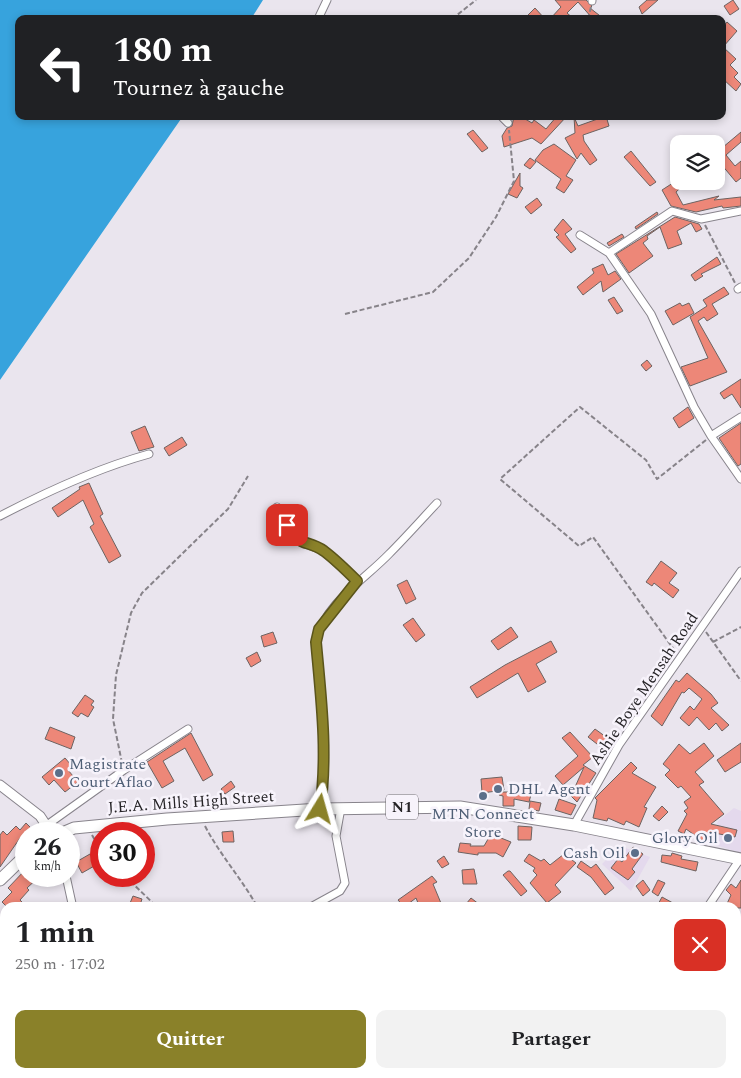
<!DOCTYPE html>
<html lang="fr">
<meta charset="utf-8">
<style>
:root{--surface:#fff;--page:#f2f2f2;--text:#202124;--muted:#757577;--accent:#8a8129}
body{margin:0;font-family:Spectral,serif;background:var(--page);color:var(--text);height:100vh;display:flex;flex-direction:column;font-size:19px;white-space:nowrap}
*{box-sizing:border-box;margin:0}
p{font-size:16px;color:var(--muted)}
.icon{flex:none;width:28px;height:28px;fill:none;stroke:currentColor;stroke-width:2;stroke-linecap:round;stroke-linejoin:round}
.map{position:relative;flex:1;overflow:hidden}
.side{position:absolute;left:0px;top:902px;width:741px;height:176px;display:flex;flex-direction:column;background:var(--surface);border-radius:15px 15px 0 0;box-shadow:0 2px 8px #0003}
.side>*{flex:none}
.banner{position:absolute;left:15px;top:15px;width:711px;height:105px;border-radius:10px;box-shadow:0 2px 8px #0003;background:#202124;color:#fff;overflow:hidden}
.fabs{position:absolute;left:670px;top:135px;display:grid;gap:10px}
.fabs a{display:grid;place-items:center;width:55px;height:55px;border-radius:10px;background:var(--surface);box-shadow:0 2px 8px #0003;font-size:25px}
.speed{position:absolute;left:15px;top:822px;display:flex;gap:10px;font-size:25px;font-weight:700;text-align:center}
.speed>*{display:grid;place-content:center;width:65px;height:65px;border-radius:50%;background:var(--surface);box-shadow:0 2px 8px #0003;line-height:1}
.speed small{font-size:12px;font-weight:400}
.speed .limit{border:8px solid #d22;background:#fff;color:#111}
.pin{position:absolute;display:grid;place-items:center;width:42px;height:42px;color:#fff;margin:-21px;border-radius:10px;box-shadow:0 2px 8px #0006}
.me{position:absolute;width:55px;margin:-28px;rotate:8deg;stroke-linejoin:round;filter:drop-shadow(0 0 4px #0008)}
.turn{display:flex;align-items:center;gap:18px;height:105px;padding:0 15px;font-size:22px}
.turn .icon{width:65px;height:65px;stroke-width:2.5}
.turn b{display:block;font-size:35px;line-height:42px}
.round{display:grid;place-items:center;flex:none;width:52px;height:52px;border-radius:10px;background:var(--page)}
.head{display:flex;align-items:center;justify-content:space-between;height:85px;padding:0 15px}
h1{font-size:30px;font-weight:700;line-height:38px}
.primary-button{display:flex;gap:10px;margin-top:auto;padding:10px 15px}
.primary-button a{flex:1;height:58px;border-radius:10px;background:var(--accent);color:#fff;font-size:20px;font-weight:700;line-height:58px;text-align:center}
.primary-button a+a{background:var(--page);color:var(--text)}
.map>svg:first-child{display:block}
.commercial{fill:#e4d9ed}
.water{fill:#37a3dd}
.building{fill:#ed8778;stroke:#6d6361}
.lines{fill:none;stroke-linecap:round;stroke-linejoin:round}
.service-casing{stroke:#88848c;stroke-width:5.5}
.minor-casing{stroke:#88848c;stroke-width:9}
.tertiary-casing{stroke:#88848c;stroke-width:11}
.trunk-casing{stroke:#88848c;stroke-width:13}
.path{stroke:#878389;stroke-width:2;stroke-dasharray:5 2.5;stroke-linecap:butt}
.service{stroke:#fff;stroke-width:4}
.minor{stroke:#fff;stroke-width:7}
.tertiary{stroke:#fff;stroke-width:9}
.trunk{stroke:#fff;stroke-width:11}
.route-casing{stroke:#5a541b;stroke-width:12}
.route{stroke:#8a8129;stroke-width:9}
.service-dot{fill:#5c6f8a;stroke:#f7f3fb;stroke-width:2}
.labels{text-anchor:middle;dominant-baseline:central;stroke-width:5;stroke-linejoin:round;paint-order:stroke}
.shield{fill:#f7f3fb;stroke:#656267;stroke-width:1}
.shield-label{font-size:15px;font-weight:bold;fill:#262427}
.street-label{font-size:16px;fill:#262427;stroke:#f7f3fb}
.service-label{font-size:16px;fill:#4e5e75;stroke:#f7f3fb;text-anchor:start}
</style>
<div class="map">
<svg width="741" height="1078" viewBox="0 0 741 1078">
<rect width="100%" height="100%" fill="#eae5ee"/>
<path class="commercial" d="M734,808l7,3v42l-32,-10 9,-22z
M620,846l30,11 -19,34 -29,-27z
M593,1074h56l5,4h-65z"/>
<path class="water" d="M0,0h263l-12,19h-232v97h164l-183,264z"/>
<path class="building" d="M555,0h31l6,6 -2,2 14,11h-11l-15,-17 -11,11 7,6h-24l11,-12z
M647,0h11l-16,14 -3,-7z
M733,0l6,9 -9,6 -6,-9z
M535,8l10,11h-21z
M727,22l10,9 -14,16 13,12 -6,6 8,8 -4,4 7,7 -5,7 -14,-13v-50z
M514,116h6l12,7 2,-3 12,9 11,-13h10l-26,28 -9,-6 -28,9 -2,-11 5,-8 5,-2z
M606,116l3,10 -26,9 1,6 13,19 -7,5 -9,-12 -4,6 -12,-21 10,-5 -1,-16 4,9z
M473,130l15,18 -6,4 -15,-18z
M741,132v10l-15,13 9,11 6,-5v17l-5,4 -15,-18 -5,4v-15z
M554,144l22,16 -10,16 7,4 -9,13 -8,-5 5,-9 -26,-19 8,-10z
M631,151l25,31 -6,4 -26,-29z
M530,158l6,4 -6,7 -6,-4z
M520,173v13l3,2 -6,10 -9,-4z
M676,181h12l-12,11 7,13 36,-9 -5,4 27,-3v9l-18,2 -1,-2 -26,6 -25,-6 -9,-16z
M537,198l5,7 -11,9 -6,-7z
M657,212l1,2 -22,15 -1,-2z
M675,217l24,7 3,5 -6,3 -5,-9 -14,8 5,13 -14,5 -8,-22 -13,9 1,3 -5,4 10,13 -24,17 -13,-19z
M563,219l9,10 -7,5 11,15 -5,4 -15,-16 3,-2 -5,-5z
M622,234l2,3 -15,9 -2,-3z
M717,257l4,7 -20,10 2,2 -8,5 -4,-6z
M603,264l5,11 7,-4 6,8 -18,13 -2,-11 -18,14 -6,-8 17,-14 -2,-4z
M724,287l5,7 -17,10 6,10 -11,7 -3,-4 -6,4 29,51 -37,14 -9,-19 27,-9 -18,-41 17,-11 -4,-6z
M614,297l9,14 -6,3 -9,-14z
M680,303l2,3 7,-3 5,10 -21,12 -8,-14z
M647,360l5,6 -6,5 -5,-6z
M741,379v29l-9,-14 -8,5 -4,-6z
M688,407l6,11 -15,10 -6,-10z
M741,423v41l-3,2 -19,-28z
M145,426l9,21 -15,4 -8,-19z
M182,437l5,8 -18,11 -5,-8z
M89,483l14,31 -3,2 21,40 -12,7 -19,-36 4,-3 -11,-24 -25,17 -6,-9 28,-19 -1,-2z
M661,561l16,12 -8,10 10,7 -6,8 -19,-15 -2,3 -6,-4z
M407,580l9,19 -10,5 -9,-19z
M413,618l12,17 -9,7 -13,-17z
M511,627l7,10 -20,13 -7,-9z
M273,632l4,11 -13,4 -3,-11z
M551,641l6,11 -21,12 10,18 -18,10 -10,-19 -41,25 -7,-11 35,-22z
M257,652l4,9 -10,6 -5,-9z
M687,673l24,21 7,9 -7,5 18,17 -7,6 -6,-8 -7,7 -12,-13 -8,9 -9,-8 10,-12 4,4 8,-11 -13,-11 -5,5 -2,-1 -20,34 -11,-10 25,-36 3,2z
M85,695l9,6 -3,4 3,2 -6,10 -7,-4 -3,4 -6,-4z
M50,727l25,10 -4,12 -26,-10z
M595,729l18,13 -7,9 -18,-14z
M570,732l23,25 -10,8 13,8 -19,29 -6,-6 13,-29 -21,18 -8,-9 23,-20 -16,-18z
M191,733l22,42 -10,6 -18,-33 -22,13 11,20 -12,7 -15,-26z
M704,743l10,13 -19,16 9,10 -5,3 25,29 -13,10 26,6 -2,7 -26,-5 -6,9 -17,-12 -2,5 -6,-3 9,-17 -3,-3 4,-3 -4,-6 7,-5 -10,-11 -3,2 -13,-13 5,-5 -7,-6 16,-20 11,10z
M741,743v19l-16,10 -8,-12z
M65,758l7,8 -4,4 10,12 -13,10 -11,-12 -5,5 -7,-8z
M631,762l6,6 -5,5 24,14 -12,20 3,1 -8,19 -13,-6 -2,4 -16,-7 -1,3 -14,-3 4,-18 -2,-2z
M502,777l2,13 -22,3 -1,-14z
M231,781l4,6 -10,7 -4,-5z
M520,788l12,3 -3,11 -15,-3v7h-11v-10l-4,-1v-3h20z
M559,799l17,6 -5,10 -16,-5z
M530,801l11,2 -2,8 -10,-2z
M662,806l6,6 -9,9 -6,-5z
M26,823l6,6 -11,10 -1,-1 -20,29v-32l3,-4 4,4 9,-9 4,4z
M518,826l14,1 -1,13h-13z
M233,831l1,11h-11l-1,-10z
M491,834l20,8 -8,15 -7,-4h-18v2l-20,-3 2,-9 11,1 -1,2h14z
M633,847l10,7 -11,15 3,3 -7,8 -17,-12 7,-9 4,3z
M672,853l10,3 -1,3 17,3 -2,9 -35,-9 1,-7 9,1z
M90,854l6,11 -14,8 -6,-11z
M529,854l12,7 3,-2 6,6 14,-11 12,9 -21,22 6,7 -14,11 -17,-20 7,-8 -4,-4 2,-3 -11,-7z
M444,856l5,8 -7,4 -5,-7z
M581,861l10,7 5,-4 18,24 -9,7 -14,-18 -14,-10z
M26,869v7h14l-13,12 2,2 -9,10 4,4 -4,4h-12l-6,-6 10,-10 -4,-4z
M474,869l3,15h-14l-1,-14z
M508,871h2l17,20 -6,5 -18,-21z
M432,876l5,6 -4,2 10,24h-23l-4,-10 -12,9 -6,-7z
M643,880l7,10 -7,6 -7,-10z
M658,880l7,3 -7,13 -6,-4z
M741,880v28h-16l6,-13 -5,-5 5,-6 5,4z
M133,896l9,3 -3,9h-11z
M662,897l20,11h-26z
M471,898l13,10h-13l-5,-4z"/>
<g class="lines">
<g class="service-casing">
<path id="service" d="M662,1074l4,4"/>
</g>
<g class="minor-casing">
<path id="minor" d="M592,1v-1
M318,19l9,-19
M501,116l7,7
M580,235l29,18
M738,289l3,-2
M741,417l-30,19 30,43
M711,436l-17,-29 -43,-93 -42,-61 63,-42 29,8 40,-8
M277,507l16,30 12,7 17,6 35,31
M0,516c48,-25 98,-48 149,-62
M320,809c8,-58 1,-110 -4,-168 8,-37 48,-61 73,-87 17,-17 32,-34 48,-51
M47,825l77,-55 64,-41
M574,825l45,-80 122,-174
M66,876l7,32
M309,908l31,-17 5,-8 -9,-47 5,-28
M707,908l33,-49
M374,1074l4,4
M269,1078l6,-4
M581,1078l3,-4"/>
</g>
<g class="tertiary-casing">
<path id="tertiary" d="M0,785l40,31 12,18"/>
</g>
<g class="trunk-casing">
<path id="trunk" d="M60,834l14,-6 93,-9 153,-10 140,-2 114,18 167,34
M0,880l26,-25"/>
</g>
<path class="path" d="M452,19l24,-19
M588,19l3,-12
M705,225l30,58
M345,314l88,-22 36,-34 27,-41 18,-36 -5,-51
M706,632l35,49
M713,642l28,-15
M675,651l-82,-114 -14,9 -79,-67 80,-72 66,53 11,19 49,-39
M122,763l-9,-44 3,-44 15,-62 11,-20 86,-84 20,-33
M205,826c15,29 37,53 53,82
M92,835l9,16
M125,876l33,32
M0,930l5,7
M0,1037l5,6
M43,1074l4,4
M155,1074l1,4
M253,1074l3,4
M0,1077l5,-3"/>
<use href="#service" class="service"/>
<use href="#minor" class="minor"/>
<use href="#tertiary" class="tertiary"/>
<use href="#trunk" class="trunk"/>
</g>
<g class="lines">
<g class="route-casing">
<path id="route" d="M287,525c12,23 20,14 37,26 12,9 23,20 33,30l-38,48 -3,13c5,56 12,111 4,167"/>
</g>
<use href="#route" class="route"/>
</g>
<g class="service-dot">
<circle cx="59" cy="773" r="5"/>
<circle cx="498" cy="789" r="5"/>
<circle cx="483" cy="796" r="5"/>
<circle cx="728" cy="838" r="5"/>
<circle cx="635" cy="853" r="5"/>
</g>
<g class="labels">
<rect class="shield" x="386" y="794.5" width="32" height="25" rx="4"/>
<g class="shield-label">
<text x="402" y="807">N1</text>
</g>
<g class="street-label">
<text transform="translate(644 689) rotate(-56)">Ashie Boye Mensah Road</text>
<text transform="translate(191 802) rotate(-4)">J.E.A. Mills High Street</text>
</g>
<g class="service-label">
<text x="69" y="764">Magistrate<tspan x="69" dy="18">Court Aflao</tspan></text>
<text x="508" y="789">DHL Agent</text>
<text x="483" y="814" text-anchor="middle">MTN Connect<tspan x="483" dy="18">Store</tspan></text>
<text x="718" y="838" text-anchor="end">Glory Oil</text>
<text x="625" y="853" text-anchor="end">Cash Oil</text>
</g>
</g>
</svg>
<div class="fabs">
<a><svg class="icon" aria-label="layers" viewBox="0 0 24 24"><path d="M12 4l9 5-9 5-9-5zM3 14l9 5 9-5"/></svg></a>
</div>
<div class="speed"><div>26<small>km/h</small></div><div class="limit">30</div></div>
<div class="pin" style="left:287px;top:525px;background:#d93025"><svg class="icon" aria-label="arrive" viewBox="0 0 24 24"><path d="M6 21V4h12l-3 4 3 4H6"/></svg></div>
<svg class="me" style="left:320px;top:809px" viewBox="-20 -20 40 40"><path d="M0-17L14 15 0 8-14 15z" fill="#8a8129" stroke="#fff" stroke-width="4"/></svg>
<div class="banner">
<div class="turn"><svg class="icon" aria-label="left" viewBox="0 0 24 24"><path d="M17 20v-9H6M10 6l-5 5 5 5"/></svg><div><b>180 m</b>Tournez à gauche</div></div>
</div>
<section class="side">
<div class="head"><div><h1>1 min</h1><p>250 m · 17:02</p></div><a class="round" style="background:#d93025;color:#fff"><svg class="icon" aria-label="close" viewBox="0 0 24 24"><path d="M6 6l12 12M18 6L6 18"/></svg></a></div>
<div class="primary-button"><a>Quitter</a><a>Partager</a></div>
</section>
</div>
